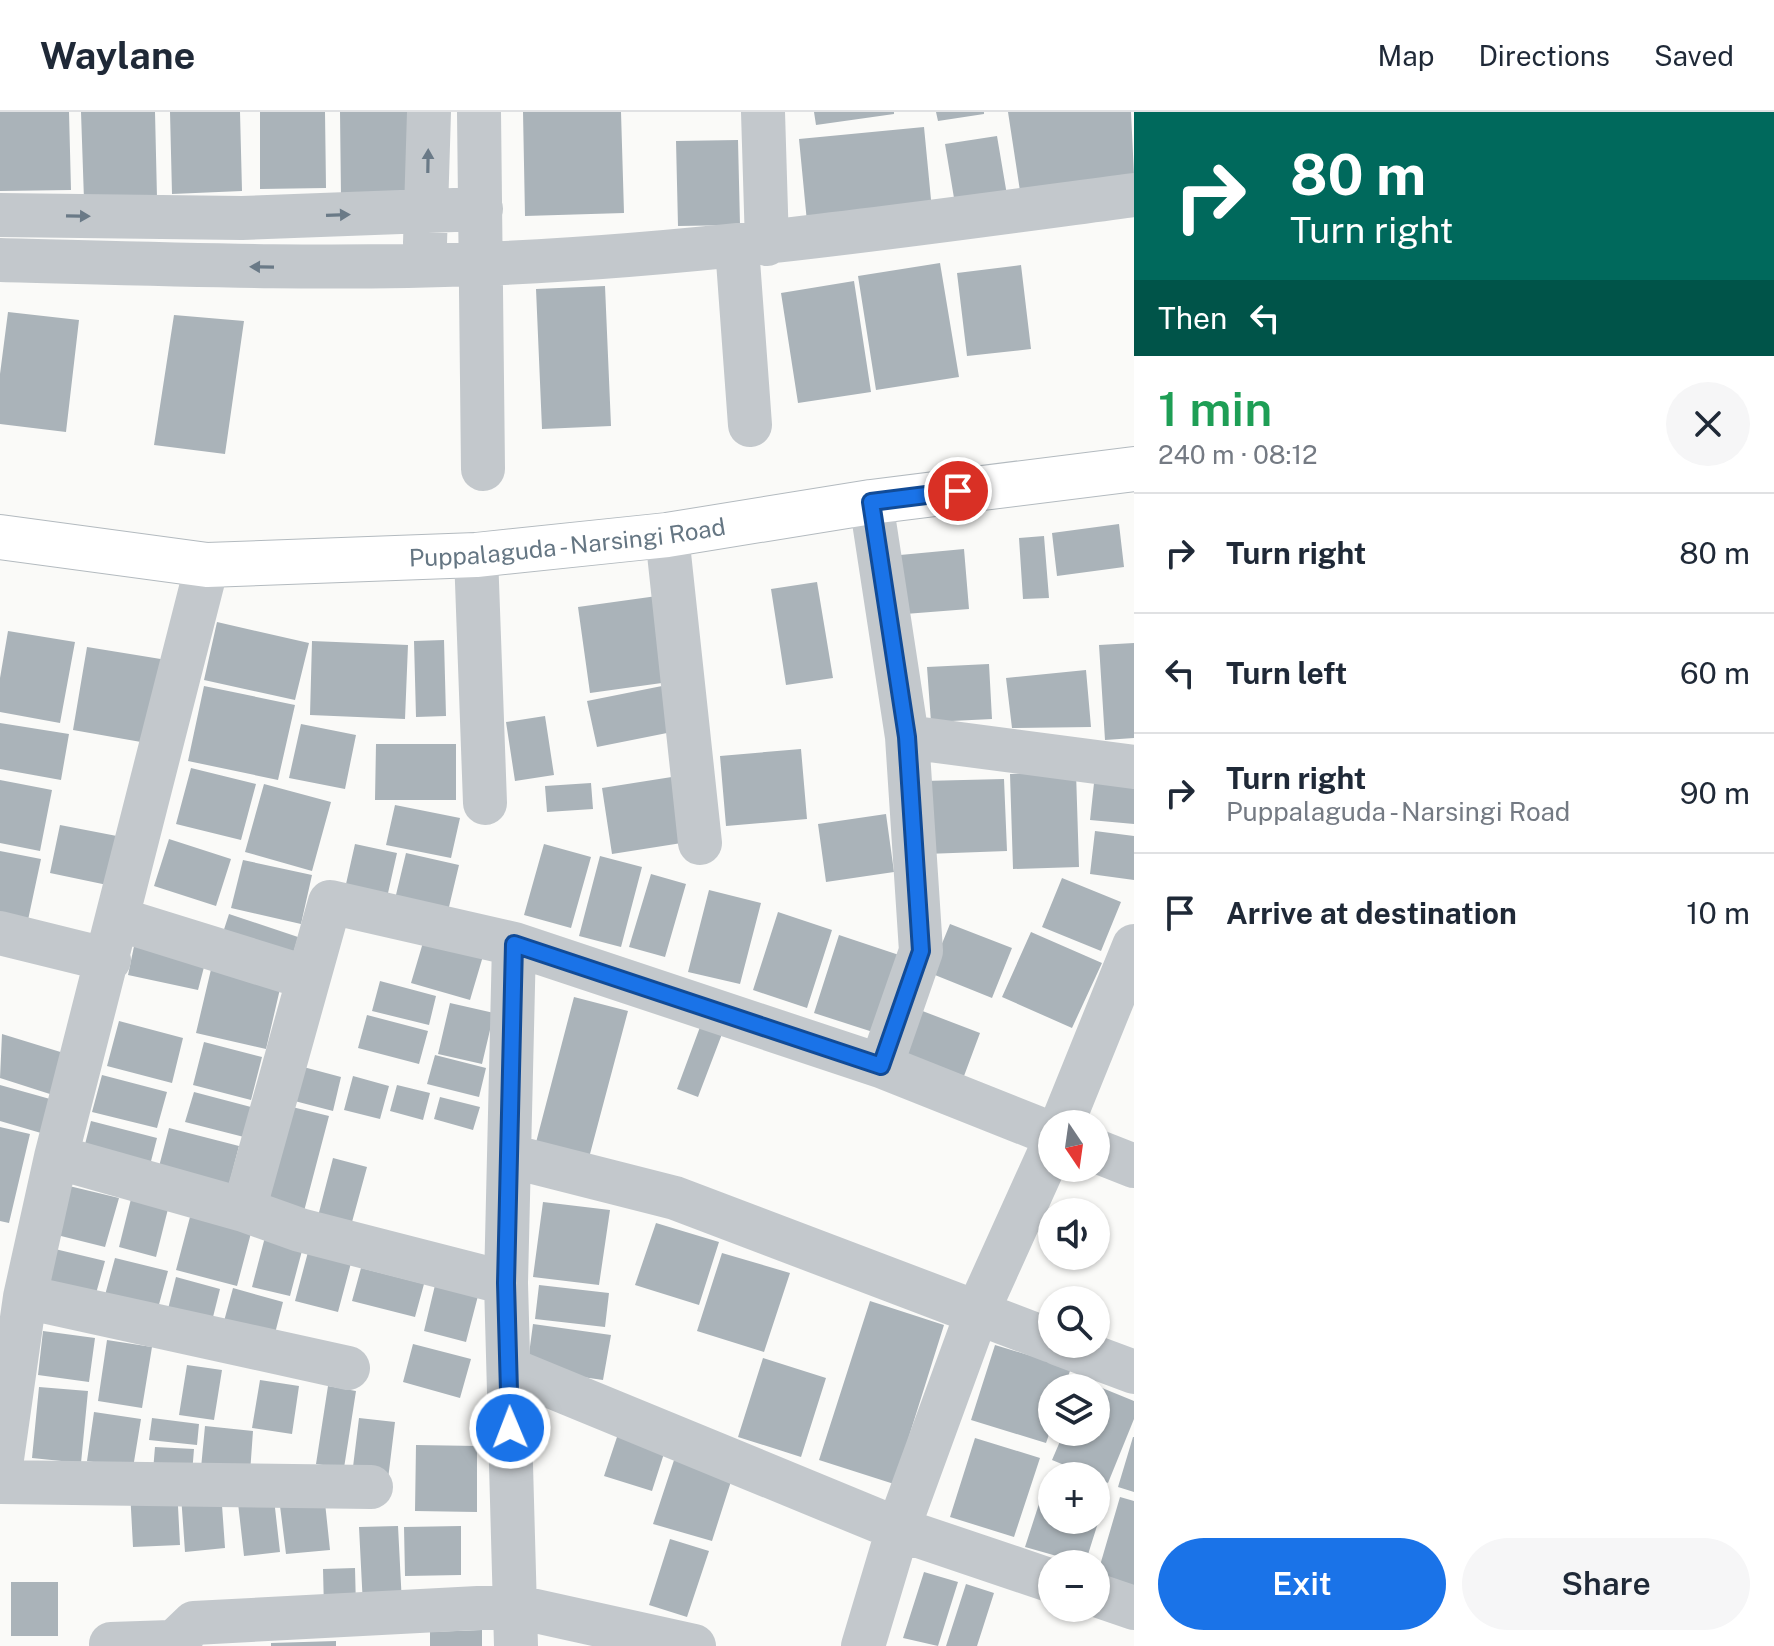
<!DOCTYPE html>
<meta charset="utf-8">
<style>
:root{--surface:#fff;--page:#f6f6f7;--text:#1f2937;--muted:#747a83;--line:#e0e1e3;--accent:#1a73e8}
body{margin:0;font-family:"Public Sans",sans-serif;background:var(--page);color:var(--text);height:100vh;display:flex;flex-direction:column;font-size:30px;white-space:nowrap}
*{box-sizing:border-box;margin:0}
p{font-size:26px;color:var(--muted)}
.icon{flex:none;width:44px;height:44px;fill:none;stroke:currentColor;stroke-width:2;stroke-linecap:round;stroke-linejoin:round}
.map{position:relative;flex:1;overflow:hidden}
.panel{display:flex;flex-direction:column;background:var(--surface);width:640px}
.panel>*{flex:none}
.top-card{background:#00695c;color:#fff;overflow:hidden}
.needle{width:52px;rotate:167deg}
.controls{position:absolute;left:1038px;top:998px;display:grid;gap:16px}
.controls a{display:grid;place-items:center;width:72px;height:72px;border-radius:50%;background:var(--surface);box-shadow:0 2px 6px #0004;font-size:40px}
.pin{position:absolute;display:grid;place-items:center;width:68px;height:68px;color:#fff;margin:-34px;border:4px solid #fff;border-radius:50%;box-shadow:0 2px 8px #0007}
.me{position:absolute;width:88px;margin:-44px;rotate:359deg;stroke-linejoin:round;filter:drop-shadow(0 0 6px #0008)}
.turn{display:flex;align-items:center;gap:28px;height:168px;padding:0 24px;font-size:36px}
.turn .icon{width:104px;height:104px;stroke-width:2.5}
.turn b{display:block;font-size:56px;line-height:68px}
.then{display:flex;align-items:center;height:76px;padding:0 24px;background:#0003;gap:16px;font-size:30px}
.round{display:grid;place-items:center;flex:none;width:84px;height:84px;border-radius:42px;background:var(--page)}
.head{display:flex;align-items:center;justify-content:space-between;height:136px;padding:0 24px}
h1{font-size:48px;font-weight:600;line-height:60px;color:#1e9e55}
.primary-button{display:flex;gap:16px;margin-top:auto;padding:16px 24px}
.primary-button a{flex:1;height:92px;border-radius:48px;background:var(--accent);color:#fff;font-size:32px;font-weight:600;line-height:92px;text-align:center}
.primary-button a+a{background:var(--page);color:var(--text)}
ul{padding:0;list-style:none}
li{display:flex;align-items:center;gap:24px;height:120px;padding:0 24px;border-top:2px solid var(--line)}
li div{flex:1}
li b{display:block;font-size:30px}
li em{font-style:normal}
header{display:flex;align-items:center;gap:48px;box-sizing:border-box;height:112px;padding:0 40px;background:var(--surface);border-bottom:2px solid var(--line)}
header strong{font-size:38px}
nav{display:flex;gap:44px;margin-inline-start:auto;font-size:28px}
main{display:flex;flex:1;min-height:0}
.map>svg:first-child{display:block}
.building{fill:#aab3b9}
.lines{fill:none;stroke-linecap:round;stroke-linejoin:round}
.secondary-casing{stroke:#b3babf;stroke-width:46}
.street{stroke:#c3c8cc;stroke-width:44}
.secondary{stroke:#fff;stroke-width:44}
.oneway{fill:#6a7a87}
.route-casing{stroke:#114b97;stroke-width:20}
.route{stroke:#1a73e8;stroke-width:14}
.labels{text-anchor:middle;dominant-baseline:central;stroke-width:8;stroke-linejoin:round;paint-order:stroke}
.street-label{font-size:24px;fill:#657683;stroke:#fff}
</style>
<header>
<strong>Waylane</strong>
<nav><a>Map</a><a>Directions</a><a>Saved</a></nav>
</header>
<main>
<div class="map">
<svg width="1134" height="1534" viewBox="0 0 1134 1534">
<rect width="100%" height="100%" fill="#fafaf8"/>
<path class="building" d="M0,0h69l2,78 -71,1z
M81,0h74l2,86 -73,2z
M170,0h70l2,79 -70,3z
M260,0h65l1,76 -66,1z
M340,0h73l1,84 -73,1z
M523,0h98l3,101 -99,3z
M814,0h80v2l-78,11z
M936,0h48v2l-46,7z
M1008,0h123l3,63 -114,16z
M924,15l8,83 -125,12 -8,-83z
M997,24l11,65 -52,9 -11,-66z
M738,28l2,85 -62,1 -2,-85z
M940,151l19,114 -83,13 -18,-114z
M1021,153l10,84 -64,7 -10,-83z
M854,169l17,111 -73,11 -17,-110z
M605,174l6,140 -69,3 -6,-140z
M8,200l71,8 -13,112 -66,-8v-50z
M174,203l70,6 -19,133 -71,-9z
M1119,412l5,43 -67,9 -5,-43z
M1044,424l5,62 -26,1 -4,-61z
M964,437l5,60 -64,5 -5,-59z
M817,470l16,96 -47,7 -15,-96z
M657,484l12,86 -79,11 -12,-86z
M217,510l92,21 -14,57 -91,-20z
M8,519l67,11 -15,81 -60,-11v-34z
M444,528l2,76 -30,1 -2,-76z
M312,529l96,4 -3,74 -95,-4z
M1134,531v95l-29,2 -6,-95z
M87,535l86,14 -15,84 -85,-15z
M989,552l3,55 -61,3 -4,-55z
M1086,558l5,57 -79,1 -6,-50z
M672,572l10,46 -85,17 -10,-46z
M204,574l91,19 -17,75 -90,-19z
M545,604l9,59 -39,6 -9,-59z
M0,611l69,11 -8,46 -61,-11z
M301,612l55,11 -11,54 -56,-11z
M376,632h80v56h-81z
M801,637l6,70 -81,7 -6,-70z
M191,656l65,16 -15,56 -65,-16z
M1076,660l3,95 -66,2 -3,-95z
M1095,662l39,4v46l-44,-4z
M678,664l10,66 -76,12 -10,-66z
M1004,667l3,72 -81,3 -3,-73z
M0,668l52,10 -12,61 -40,-8z
M591,671l2,26 -46,3 -2,-26z
M264,672l67,18 -19,69 -67,-19z
M395,693l65,13 -9,40 -65,-13z
M886,702l8,58 -68,10 -8,-58z
M60,713l62,12 -10,49 -62,-13z
M1095,719l39,5v44l-44,-6z
M169,727l62,20 -15,47 -62,-20z
M355,732l42,9 -11,49 -42,-9z
M544,732l47,13 -20,71 -47,-13z
M0,739l41,8 -13,61 -28,-6z
M406,741l53,12 -11,46 -53,-12z
M600,744l42,11 -21,80 -42,-11z
M243,748l69,15 -11,49 -70,-16z
M651,762l35,10 -21,73 -36,-10z
M1062,766l59,24 -20,49 -59,-24z
M709,778l52,13 -21,81 -52,-12z
M778,800l54,18 -25,78 -54,-18z
M229,802l69,23 -10,34 -70,-23z
M950,812l62,24 -20,50 -62,-25z
M427,817l59,17 -16,54 -59,-17z
M137,820l72,16 -11,42 -70,-15z
M1031,820l71,31 -30,65 -70,-31z
M839,823l63,21 -26,77 -62,-20z
M213,849l70,15 -17,73 -70,-16z
M380,869l56,15 -7,29 -57,-14z
M574,885l54,14 -42,158 -53,-15z
M450,891l44,10 -12,51 -44,-10z
M912,895l68,26 -16,43 -69,-26z
M367,903l61,16 -9,33 -61,-16z
M119,909l64,17 -11,45 -65,-17z
M700,915l22,7 -24,63 -21,-8z
M2,922l65,20 -14,41 -53,-17z
M204,930l58,15 -11,43 -58,-15z
M435,943l51,13 -7,29 -52,-13z
M296,953l45,12 -8,34 -46,-12z
M102,963l65,17 -10,36 -65,-16z
M353,964l36,10 -9,33 -36,-9z
M0,973l50,14 -9,34 -41,-12z
M397,973l33,8 -7,27 -33,-9z
M194,980l57,15 -7,30 -59,-15z
M440,985l40,10 -7,23 -39,-11z
M284,993l45,11 -26,99 -45,-12z
M91,1009l66,17 -8,31 -66,-17z
M0,1015l30,7 -21,89 -9,-2z
M169,1016l70,18 -13,50 -70,-18z
M333,1046l34,9 -18,66 -33,-9z
M65,1073l54,13 -14,49 -52,-13z
M132,1083l37,10 -13,52 -37,-10z
M543,1090l67,8 -11,75 -66,-8z
M190,1105l61,16 -14,53 -61,-16z
M656,1111l63,19 -20,63 -64,-20z
M265,1125l38,10 -13,49 -38,-9z
M55,1137l50,12 -13,47 -49,-13z
M308,1140l43,11 -13,49 -43,-11z
M722,1141l68,20 -26,79 -67,-21z
M115,1146l53,13 -14,52 -53,-13z
M361,1156l63,16 -9,33 -63,-16z
M176,1165l44,12 -12,48 -44,-12z
M436,1169l43,11 -13,50 -42,-11z
M539,1173l70,8 -4,34 -70,-8z
M233,1176l50,14 -12,47 -51,-13z
M870,1189l74,24 -50,159 -75,-24z
M533,1212l78,11 -8,45 -76,-11z
M43,1219l52,7 -6,44 -51,-7z
M107,1228l45,7 -10,61 -44,-7z
M413,1232l58,15 -11,39 -57,-16z
M995,1233l76,23 -7,20h-12v38l-6,17 -75,-23z
M763,1246l63,20 -25,79 -63,-20z
M187,1253l35,5 -8,50 -35,-5z
M260,1268l39,6 -7,48 -40,-6z
M1085,1269l49,20v18l-26,64 -56,-23 12,-28h32v-44h-14z
M328,1274l28,5 -12,77 -28,-4z
M39,1275l49,4 -7,72 -49,-5z
M94,1300l47,7 -8,49 -46,-7z
M152,1306l47,6 -2,21 -48,-5z
M359,1306l36,4 -7,57 -36,-4z
M621,1313l47,16 -16,50 -48,-15z
M205,1314l48,5 -3,42 -49,-5z
M1133,1325h1v55l-16,-5z
M975,1326l65,20 -26,79 -64,-20z
M416,1333l61,1v66l-62,-1z
M155,1335l39,2 -2,25 -39,-3z
M676,1342l58,18 -22,69 -59,-17z
M1049,1361l3,47h44v-33l12,4 -23,73 -60,-17z
M177,1375l3,58 -47,2 -3,-57z
M221,1379l4,57 -40,4 -4,-57z
M324,1381l6,57 -44,4 -7,-56z
M1120,1385l14,4v89l-38,-11z
M274,1387l6,53 -36,4 -6,-53z
M398,1414l4,78 -39,2 -4,-79z
M461,1414v49l-56,1 -1,-49z
M670,1427l39,12 -22,66 -38,-12z
M355,1456l1,40 -32,2 -1,-41z
M924,1460l34,10 -20,64 -35,-8z
M11,1470h47v54h-47z
M966,1472l28,9 -17,53h-31z
M482,1518v16h-52v-14z
M336,1529v5h-65v-3z"/>
<g class="lines">
<g class="secondary-casing">
<g id="secondary">
<path id="s1" d="M0,425l207,28 269,-10 191,-20 204,-33 263,-33"/>
</g>
</g>
<path class="street" d="M479,0l4,357
M763,0l4,132
M0,103l242,3 239,-9
M425,131l4,-131
M737,135l13,178
M0,148c159,4 319,10 478,4 220,-8 438,-40 656,-69
M871,390l36,235
M667,423l33,308
M476,443l9,248
M118,807l190,59
M0,821l109,27
M514,832l-8,339 10,363
M881,954l40,-115 -14,-214 227,30
M1062,1012l72,-178
M1096,1039l38,15
M510,1044l165,42 377,143
M56,1045l188,53 56,20 206,53
M244,1098l86,-308 184,42 367,122 171,68
M25,1185l323,71
M1059,1232l75,28
M509,1257l389,160 154,52
M0,1361l25,-176 31,-140 151,-592
M0,1370l371,5
M1096,1483l38,13
M111,1532l60,-2
M170,1534l24,-23 319,-17 181,40
M863,1534l35,-117 79,-216 75,-166"/>
<use href="#secondary" class="secondary"/>
</g>
<defs><path id="oneway-solid" d="M-6-.8H1V-3.2L6.5 0L1 3.2V.8H-6Z" transform="scale(2)"/></defs>
<g class="oneway">
<use href="#oneway-solid" transform="translate(428 49) rotate(-89)"/>
<use href="#oneway-solid" transform="translate(338 103) rotate(-2)"/>
<use href="#oneway-solid" transform="translate(78 104) rotate(1)"/>
<use href="#oneway-solid" transform="translate(262 155) rotate(-179)"/>
</g>
<g class="lines">
<g class="route-casing">
<path id="route" d="M510,1316l-4,-145 8,-339 367,122 40,-115 -14,-214 -36,-235 87,-11"/>
</g>
<use href="#route" class="route"/>
</g>
<g class="labels">
<g class="street-label">
<text stroke="none"><textPath href="#s1" startOffset="570">Puppalaguda - Narsingi Road</textPath></text>
</g>
</g>
</svg>
<div class="controls">
<a><svg class="needle" viewBox="-14 -14 28 28"><path d="M0-13l5 13h-10z" fill="#e53935"/><path d="M0 13l5-13h-10z" fill="#747a83"/></svg></a>
<a><svg class="icon" aria-label="sound" viewBox="0 0 24 24"><path d="M4 9h4l5-4v14l-5-4H4zM17 9q2 3 0 6"/></svg></a>
<a><svg class="icon" aria-label="search" viewBox="0 0 24 24"><circle cx="10" cy="10" r="6"/><path d="M15 15l6 6"/></svg></a>
<a><svg class="icon" aria-label="layers" viewBox="0 0 24 24"><path d="M12 4l9 5-9 5-9-5zM3 14l9 5 9-5"/></svg></a>
<a>+</a>
<a>−</a>
</div>
<div class="pin" style="left:958px;top:379px;background:#d93025"><svg class="icon" aria-label="arrive" viewBox="0 0 24 24"><path d="M6 21V4h12l-3 4 3 4H6"/></svg></div>
<svg class="me" style="left:510px;top:1316px" viewBox="-20 -20 40 40"><circle r="17" fill="#1a73e8" stroke="#fff" stroke-width="3"/><path d="M0-11L8 9 0 5-8 9z" fill="#fff"/></svg>
</div>
<section class="panel">
<div class="top-card">
<div class="turn"><svg class="icon" aria-label="right" viewBox="0 0 24 24"><path d="M7 20v-9h11M14 6l5 5-5 5"/></svg><div><b>80 m</b>Turn right</div></div>
<div class="then">Then<svg class="icon" aria-label="left" viewBox="0 0 24 24"><path d="M17 20v-9H6M10 6l-5 5 5 5"/></svg></div>
</div>
<div class="head"><div><h1>1 min</h1><p>240 m · 08:12</p></div><a class="round"><svg class="icon" aria-label="close" viewBox="0 0 24 24"><path d="M6 6l12 12M18 6L6 18"/></svg></a></div>
<ul>
<li><svg class="icon" aria-label="right" viewBox="0 0 24 24"><path d="M7 20v-9h11M14 6l5 5-5 5"/></svg><div><b>Turn right</b></div><em>80 m</em></li>
<li><svg class="icon" aria-label="left" viewBox="0 0 24 24"><path d="M17 20v-9H6M10 6l-5 5 5 5"/></svg><div><b>Turn left</b></div><em>60 m</em></li>
<li><svg class="icon" aria-label="right" viewBox="0 0 24 24"><path d="M7 20v-9h11M14 6l5 5-5 5"/></svg><div><b>Turn right</b><p>Puppalaguda - Narsingi Road</p></div><em>90 m</em></li>
<li><svg class="icon" aria-label="arrive" viewBox="0 0 24 24"><path d="M6 21V4h12l-3 4 3 4H6"/></svg><div><b>Arrive at destination</b></div><em>10 m</em></li>
</ul>
<div class="primary-button"><a>Exit</a><a>Share</a></div>
</section>
</main>
